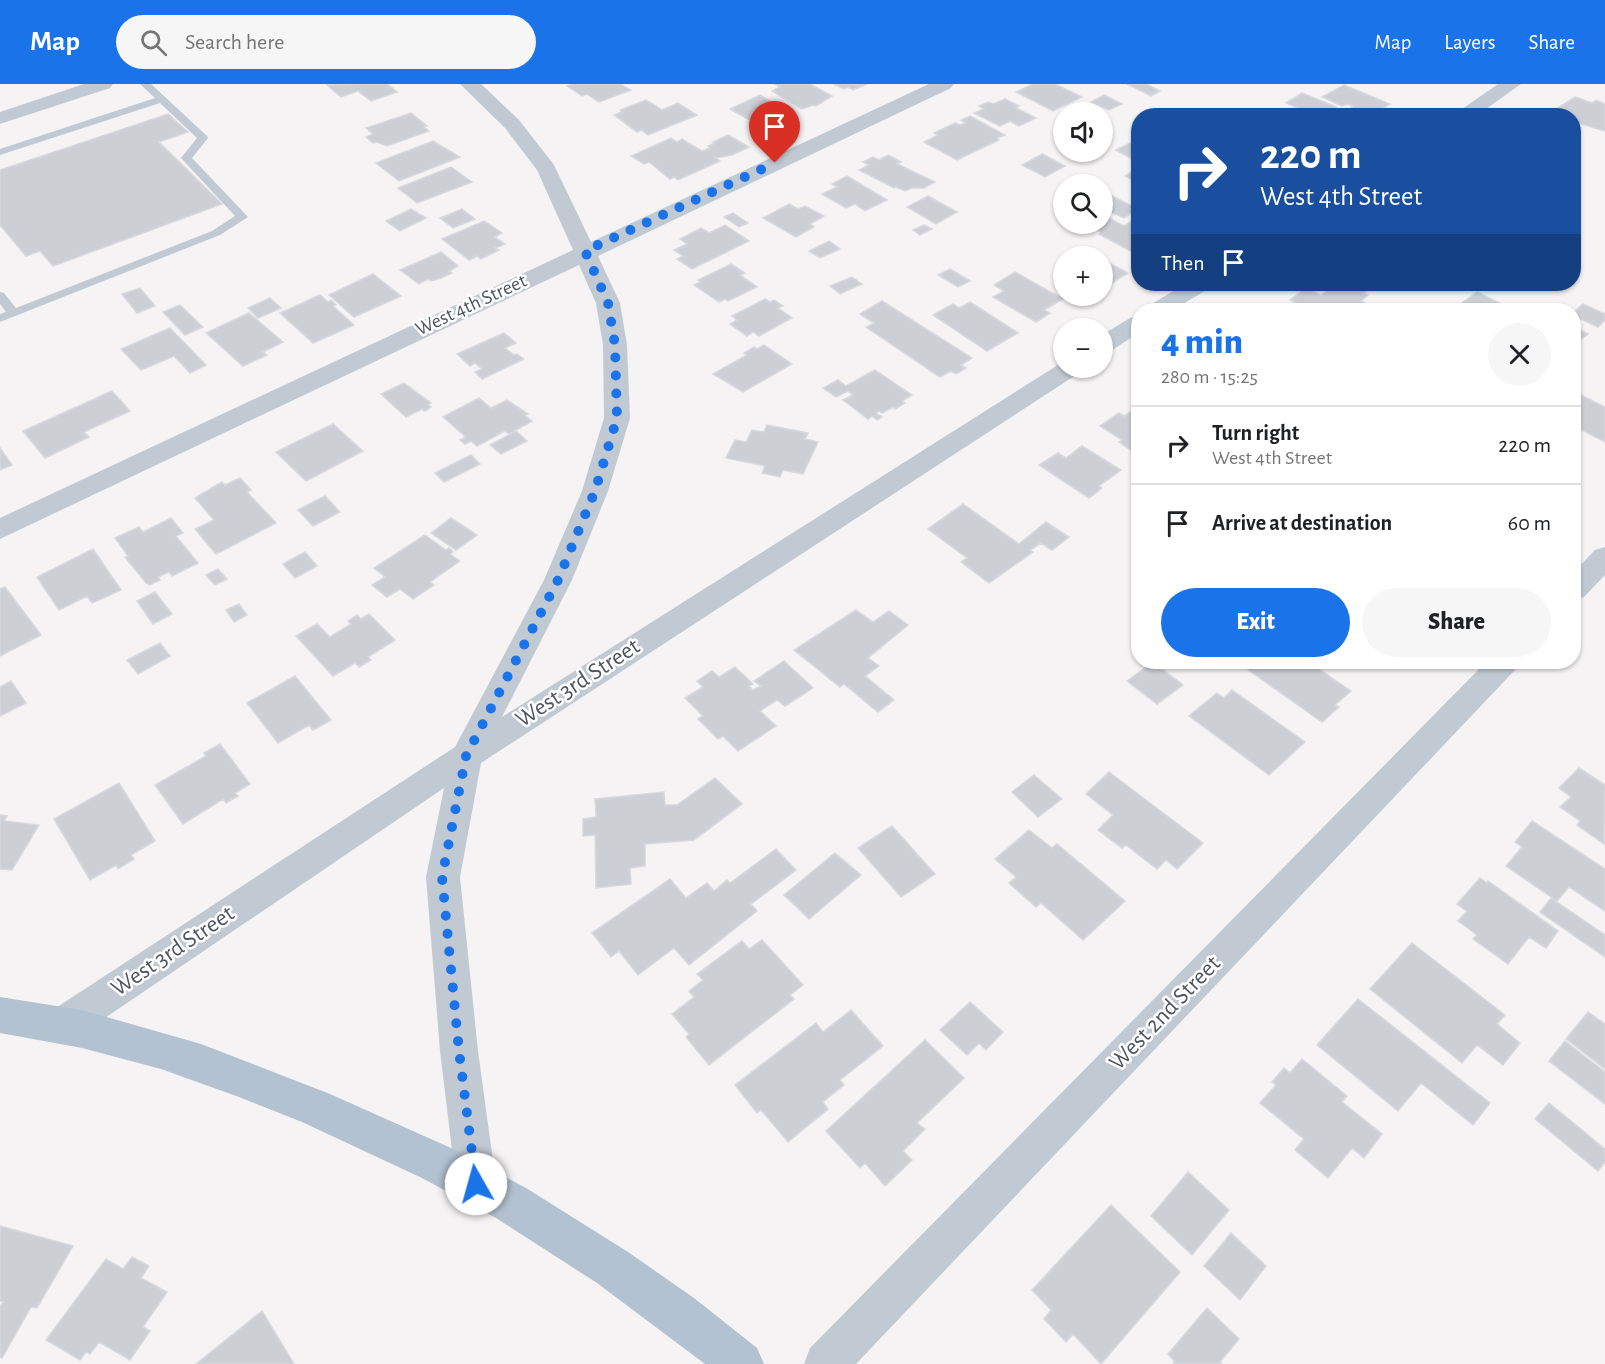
<!DOCTYPE html>
<meta charset="utf-8">
<style>
:root{--surface:#fff;--page:#f6f6f6;--text:#202124;--muted:#757577;--line:#e0e0e0;--accent:#1a73e8}
body{margin:0;font-family:"Alegreya Sans",sans-serif;background:var(--page);color:var(--text);height:100vh;display:flex;flex-direction:column;font-size:22px;white-space:nowrap}
*{box-sizing:border-box;margin:0}
p{font-size:20px;color:var(--muted)}
.icon{flex:none;width:33px;height:33px;fill:none;stroke:currentColor;stroke-width:2;stroke-linecap:round;stroke-linejoin:round}
.map{position:relative;flex:1;overflow:hidden}
.side{position:absolute;left:1131px;top:219px;width:450px;height:366px;display:flex;flex-direction:column;background:var(--surface);border-radius:24px;box-shadow:0 2px 4px #0004}
.side>*{flex:none}
.top-card{position:absolute;left:1131px;top:24px;width:450px;height:183px;border-radius:24px;box-shadow:0 2px 4px #0004;background:#1a4fa0;color:#fff;overflow:hidden}
.buttons{position:absolute;left:1053px;top:18px;display:grid;gap:12px}
.buttons a{display:grid;place-items:center;width:60px;height:60px;border-radius:50%;background:var(--surface);box-shadow:0 2px 4px #0004;font-size:30px}
.pin{position:absolute;display:grid;place-items:center;width:51px;height:51px;color:#fff;margin:-62px -26px;border-radius:50% 50% 50% 0;rotate:-45deg;box-shadow:0 0 6px #0007}
.pin .icon{rotate:45deg}
.me{position:absolute;width:66px;margin:-33px;rotate:353deg;stroke-linejoin:round;filter:drop-shadow(0 0 4px #0008)}
.turn{display:flex;align-items:center;gap:21px;height:126px;padding:0 30px;font-size:27px}
.turn .icon{width:78px;height:78px;stroke-width:2.5}
.turn b{display:block;font-size:42px;line-height:51px}
.then{display:flex;align-items:center;height:57px;padding:0 30px;background:#0003;gap:12px;font-size:22px}
.round{display:grid;place-items:center;flex:none;width:63px;height:63px;border-radius:32px;background:var(--page)}
.head{display:flex;align-items:center;justify-content:space-between;height:102px;padding:0 30px}
h1{font-size:36px;font-weight:800;line-height:45px;color:var(--accent)}
.action{display:flex;gap:12px;margin-top:auto;padding:12px 30px}
.action a{flex:1;height:69px;border-radius:36px;background:var(--accent);color:#fff;font-size:24px;font-weight:800;line-height:69px;text-align:center}
.action a+a{background:var(--page);color:var(--text)}
ul{padding:0;list-style:none}
li{display:flex;align-items:center;gap:18px;height:78px;padding:0 30px;border-top:2px solid var(--line)}
li div{flex:1}
li b{display:block;font-size:22px}
li em{font-style:normal}
header{display:flex;align-items:center;gap:36px;box-sizing:border-box;height:84px;padding:0 30px;background:var(--accent);color:#fff}
header strong{font-size:28px}
nav{display:flex;gap:33px;margin-inline-start:auto;font-size:21px}
.search{width:420px;height:54px;background:var(--page);display:flex;align-items:center;gap:15px;box-sizing:border-box;padding:0 21px;border-radius:33px;color:var(--muted);font-size:22px}
.map>svg:first-child{display:block}
.building{fill:#cdcfd5;stroke:#d7d9de;stroke-width:1.5}
.lines{fill:none;stroke-linecap:round;stroke-linejoin:round}
.lane{fill:#c1cad2;fill-rule:evenodd}
.street{fill:#c1cad2;fill-rule:evenodd}
.primary{fill:#b3c2d1;fill-rule:evenodd}
.route{stroke:#1a73e8;stroke-width:10;stroke-dasharray:0 18}
.labels{text-anchor:middle;dominant-baseline:central;stroke-width:5;stroke-linejoin:round;paint-order:stroke}
.far-street-label{font-size:20px;fill:#4a5661;stroke:#fff}
.street-label{font-size:24px;fill:#4a5661;stroke:#fff}
</style>
<header>
<strong>Map</strong>
<div class="search"><svg class="icon" aria-label="search" viewBox="0 0 24 24"><circle cx="10" cy="10" r="6"/><path d="M15 15l6 6"/></svg>Search here</div>
<nav><a>Map</a><a>Layers</a><a>Share</a></nav>
</header>
<div class="map">
<svg width="1605" height="1280" viewBox="0 0 1605 1280">
<rect width="100%" height="100%" fill="#f5f3f3"/>
<path class="building" d="M387,0l10,8 -26,9 -13,-10 -17,6 -14,-12z
M573,0h47l11,6 -32,12 -12,-8 -5,2 -15,-10z
M775,0h35l22,12 -16,10 -3,-1 -11,4 -30,-18 8,-4z
M834,0h33l-14,6 -5,-3 -4,2z
M1033,0h22l27,13 -29,14 -37,-19z
M1127,0h19l14,7 -9,5z
M1344,1l46,19 -20,12h-10l-12,-5 5,-5 -6,-2 -5,2 -20,-9z
M1302,9l34,14 -14,9h-6l-30,-13z
M760,11l29,18 -13,6 6,3 -20,5 -32,-18z
M1104,11l18,9 -13,6 -18,-8z
M1575,13l17,6 4,-3 9,4v27l-31,-9v-6h-18l-6,-3z
M1005,15l14,7 -3,2 20,10 -17,8 -9,-5 -10,5 -26,-13 10,-4 -5,-3 9,-4 5,2z
M646,16l16,10 16,-7 19,12 -49,20 -7,-5 -4,2 -23,-17 8,-3 -2,-2z
M411,29l16,13 -3,1 5,4 -42,15 -10,-4 -4,1 -7,-6 7,-3 -7,-6z
M168,30l20,18 -29,10 63,62 -169,62 -13,-15 -14,5 -26,-31v-55z
M970,32l35,19 -8,3 2,2 -42,20 -33,-18 14,-7 -4,-2 21,-10 5,2 6,-2 -5,-3z
M728,51l21,12 -17,8 -16,3 4,3 -42,19 -4,-3 -4,2 -21,-17 -5,2 -13,-8 40,-18 6,4 5,-3 20,12 8,-3 -2,-2 7,-3 -2,-1z
M433,57l27,16 -61,24 -23,-18z
M1134,57l4,2v19l-22,-12z
M1042,70l23,12 -20,11 -23,-12z
M888,71l13,7 -4,2 38,18 -11,6h-12l-7,3 -9,-4 -2,1 -35,-18 10,-5 -6,-3 10,-5 6,3z
M451,83l21,15 -55,21 -19,-15z
M1138,84v15l-13,-7z
M847,92l40,24 -22,11 -10,-7 -9,4 -24,-14 15,-7 -5,-3z
M928,112l29,16 -21,12 -29,-17z
M1112,112l26,13 -14,9 -22,-10v-6z
M789,120l9,5 7,-3 19,10 -14,8 4,3 -18,10 -33,-19z
M411,125l15,9 -26,13 -14,-10z
M462,125l13,10 -22,9 -13,-10z
M733,129l15,10 -9,4 -15,-10z
M1105,132l19,10 8,-5 6,4v30l-39,-21 2,-2 -12,-7 13,-1v-6z
M484,137l18,12 -7,4 10,7 -10,4 4,2 -18,9 -4,-3 -8,4 -27,-21z
M725,141l24,16 -57,28 -15,-10 6,-3 -9,-6 13,-6 -7,-5 21,-11 8,5z
M924,141l8,4 -12,6 -7,-5z
M829,157l11,8 -20,9 -11,-7z
M441,168l17,14 -9,5 3,2 -11,5 -10,3 -3,-2 -9,5 -19,-14z
M1102,175l26,14 -24,15z
M731,180l14,9 -5,2 17,12 -29,14 -3,-2 -6,3 -25,-17 7,-3 -3,-2z
M950,185l20,12 -12,6 -20,-12z
M1015,188l48,27 -19,11 6,3 -14,9 -43,-25 11,-6 -10,-6z
M373,190l28,22 -47,21 -25,-22z
M852,193l10,7 -22,10 -10,-8z
M1337,200h15l15,7 -4,2 5,2 -7,6 13,7 -4,2h-59l-21,-10 16,-12 15,7z
M140,204l15,18 -18,7 -15,-19z
M1477,208l31,15 -5,3h-51z
M320,211l8,7 3,-2 5,5 -3,1 21,19 -41,18 -33,-30z
M270,214l11,10 -23,10 -10,-10z
M765,215l5,3 4,-2 9,6 -5,2 14,10 -33,18 -6,-4 -6,4 -17,-12 7,-4 -5,-4z
M882,217l90,57 -11,7 5,3 -10,6 -5,-3 -11,6 -74,-50 8,-4 -14,-9z
M970,218l48,31 -31,18 -54,-36 20,-11 6,4z
M1583,220l22,10v6l-7,7 -24,-11v-4z
M180,221l23,22 -18,8 -22,-23z
M249,229l34,29 -20,10 4,3 -24,11 -37,-33z
M1574,243l14,7 -14,11z
M170,244l36,37 -16,8 -16,-17 -33,14 -20,-21z
M504,249l12,10 -11,5 9,7 3,-1 7,5 -42,20 -7,-7 7,-3 -7,-6 -5,3 -13,-12z
M764,261l28,19 -49,28 -30,-18 34,-19 -3,-2 10,-6 3,2z
M875,286l37,25 -10,6 3,2 -10,6 -2,-2 -11,6 -3,-2 -3,2 6,4 -5,3 -5,-4 -4,3 -25,-19 10,-5 -5,-4 -12,6 -13,-9 15,-8 8,6z
M404,299l27,20 -3,2 3,2 -6,4 -3,-2 -16,8 -25,-23z
M112,307l18,20 -46,21 5,5 -44,21 -22,-27z
M1575,308l30,15v35l-31,-16z
M479,314l12,10 16,-8 21,14 -3,1 7,6 -23,13 -4,-3 -28,15 -6,-5 -6,3 -5,-4 6,-3 -23,-20z
M1133,326l5,4v41l-19,-13 3,-2 -22,-14 19,-13 5,3z
M333,340l30,27 -57,30 -30,-29z
M767,341l41,8 -3,6 13,3 -15,32 -20,-4 -3,7 -18,-4 3,-7 -39,-8 9,-18 11,2 6,-12 12,2z
M516,347l11,10 -26,13 -11,-9z
M1082,362l39,24 -22,16 3,2 -13,10 -50,-33 19,-12 8,5z
M0,364l12,17 -12,5z
M471,371l9,9 -36,18 -9,-9z
M240,394l11,12 -4,2 29,31 -60,31 -21,-25 19,-9 -19,-22 27,-16 3,3z
M325,412l15,16 -27,14 -15,-16z
M963,420l56,40 27,-22 23,15 -17,13 -11,-7 -11,7 3,2 -44,31 -28,-21 6,-4 -39,-29z
M171,434l12,15 -7,3 22,27 -26,13 -3,-4 -11,5 2,3 -10,5 -4,-2 -21,-26 3,-1 -13,-18 24,-11 4,5z
M451,434l26,17 -21,15 -25,-17z
M425,451l21,15 3,-2 4,4 -3,2 10,7 -30,21 4,3 -21,14 -13,-10 -13,8 -15,-12 13,-8 -11,-9z
M93,465l28,41 -29,13 -5,-7 -28,14 -22,-33z
M305,468l12,14 -22,12 -12,-14z
M218,485l9,10 -12,6 -9,-10z
M5,503l36,48 -41,21v-67z
M155,508l17,22 -19,10 -16,-23z
M239,520l8,11 -13,7 -8,-12z
M856,526l17,12 16,-11 19,14 -40,33 11,8 -14,10 29,24 -16,12 -34,-28 -4,3 -46,-37z
M369,530l26,26 -27,17 3,3 -12,7 -4,-4 -22,13 -37,-40 21,-12 13,13 21,-13 -3,-3 9,-6 4,4z
M160,559l10,13 -32,18 -11,-14z
M784,577l29,27 -28,18 -8,-6 -17,11 16,15 -38,25 -15,-15 -5,3 -20,-20 5,-3 -18,-18 18,-11 -6,-6 15,-10 7,6 16,-10 18,17 -4,2 4,4 8,-4 -7,-5z
M1153,578l30,23 -26,19 -30,-23z
M1256,578h55l-1,1 41,28 -16,14 4,2 -17,15 -75,-53z
M295,592l36,44 -18,10 -4,-5 -31,18 -31,-40z
M11,597l15,22 -26,13v-29z
M1232,606l73,52 -36,33 -80,-59 28,-23 7,5z
M220,660l30,40 -15,9 3,3 -12,7 -3,-4 -40,25 -28,-39 51,-29 -2,-3z
M1579,684l26,17 -1,59 -27,-19 3,-4 -20,-14 11,-10 -12,-9z
M1109,688l94,71 -26,26 -11,-9 -9,9 -31,-24 -4,3 -24,-18 15,-15 -27,-21z
M1034,691l28,24 -24,18 -26,-25z
M715,694l27,26 -48,36 -49,4v22l-15,2 1,16 -35,4 -1,-53 -12,1v-17l13,-2 -1,-18 69,-7 1,13h12z
M119,699l36,58 -24,14 3,4 -16,10 -2,-4 -26,15 -36,-61z
M0,731l7,1 -3,5 35,4 -27,45 -12,-1z
M1532,737l73,48v42l-36,-24 -12,14 -51,-35 16,-19 -7,-5z
M892,742l43,48 -34,23 -43,-49z
M1029,746l23,18 5,-4 68,57 -42,39 -42,-37 -5,4 -27,-24 7,-6 -21,-18z
M776,765l20,21 -45,34 6,7 -68,54 -15,-17 -36,27 -19,-24 -8,6 -19,-24 78,-54 16,19 21,-15 7,8 13,-11 3,3z
M835,769l26,22 -52,44 -25,-24z
M1480,794l7,5 1,-2 70,50 -12,17 -17,-11 -21,27 -35,-25 4,-4 -19,-14 9,-10 -10,-7z
M1551,814l54,37v22l-65,-45z
M762,856l41,45 -13,10 4,4 -85,66 -23,-28 3,-3 -17,-20 22,-17 -5,-6 14,-11 -6,-6 45,-33 7,8z
M1412,859l93,72 -8,9 23,19 -17,22 -26,-20 -15,18 -92,-74z
M1358,915l132,104 -17,22 -52,-42 -23,28 -81,-66z
M970,918l33,30 -17,18 -7,-7 -12,12 -27,-25z
M851,926l32,36 -43,34 4,5 -21,17 5,7 -40,33 -27,-32 -4,3 -22,-28 81,-62 7,9z
M1588,928l17,12v45l-39,-30z
M925,956l39,38 -47,45 8,6 -22,22 9,9 -27,26 -20,-23 -5,5 -34,-37z
M1565,957l40,31v32l-56,-43z
M1302,975l45,37 -5,6 40,32 -18,24 -12,-10 -24,30 -33,-28 9,-11 -44,-36 16,-18 -4,-3 12,-14 6,5z
M1549,1019l56,46v13l-7,9 -63,-52z
M1188,1088l41,38 -37,45 -41,-39z
M1111,1121l69,67 -79,92 -28,-30 -7,8 -22,-23 7,-9 -19,-20z
M0,1142l73,20 -36,62 -6,-1 -29,51 -2,-1v-50l3,-5 -3,-1z
M1231,1149l35,33 -26,34 -36,-34z
M132,1173l17,9 -8,12 26,14 -24,35 7,4 -20,29 -31,-18 -9,12 -4,-2 -6,8 -34,-20 60,-81 17,10z
M1207,1224l32,31 -19,23 2,2h-49l2,-2 -7,-8z
M262,1227l32,53h-98z"/>
<g class="lines">
<path class="lane" d="M140,0h11l56,52 1,2 -16,20 56,59 -28,18 -220,87v-8l6,-2 -6,-8v-12l4,1 12,15 196,-77 23,-15 -54,-58 16,-20 -37,-35 -160,52v-6l155,-51z"/>
<path class="street" d="M84,0h29l-3,4 -110,36v-12z
M460,0h21l38,36 35,45 37,77 338,-158h25l-3,4 -353,168 22,47 7,42 3,73 -22,73 -36,89 -70,137 559,-354 3,-1v6h18l-3,5 -598,390 -21,114 18,174 18,132 -6,14 -14,6 -14,-6 -6,-14 -16,-132 -14,-174 18,-89 -370,251 -13,5 -13,-5 -6,-13 6,-13 407,-266 89,-167 38,-89 22,-73 -1,-73 -7,-42 -17,-38 -579,274v-21l573,-268 -36,-80 -32,-42z
M1498,0h23l-45,32h-24z
M1185,200h26l-3,5 -35,21h-26l3,-5z
M1138,232v17l-27,18 -9,2v-18l28,-17z
M1605,463v28l-21,22 -10,3v-28l21,-22z
M1486,578h33l-4,8 -659,694h-52l6,-16z"/>
<path class="primary" d="M0,913l82,13 119,34 129,50 121,54 75,40 102,64 66,46 63,50 7,16h-59l-108,-81 -101,-65 -74,-40 -120,-56 -63,-25 -78,-28 -79,-21 -82,-15z"/>
</g>
<g class="lines">
<path class="route" d="M476,1100l-17,-133 -17,-174 24,-121 92,-176 37,-89 22,-73 -2,-73 -7,-42 -23,-52 190,-88"/>
</g>
<g class="labels">
<g class="far-street-label">
<text transform="translate(471 221) rotate(-25)">West 4th Street</text>
</g>
<g class="street-label">
<text transform="translate(578 599) rotate(-33)">West 3rd Street</text>
<text transform="translate(173 867) rotate(-34)">West 3rd Street</text>
<text transform="translate(1165 929) rotate(-46)">West 2nd Street</text>
</g>
</g>
</svg>
<div class="buttons">
<a><svg class="icon" aria-label="sound" viewBox="0 0 24 24"><path d="M4 9h4l5-4v14l-5-4H4zM17 9q2 3 0 6"/></svg></a>
<a><svg class="icon" aria-label="search" viewBox="0 0 24 24"><circle cx="10" cy="10" r="6"/><path d="M15 15l6 6"/></svg></a>
<a>+</a>
<a>−</a>
</div>
<div class="pin" style="left:775px;top:79px;background:#d93025"><svg class="icon" aria-label="arrive" viewBox="0 0 24 24"><path d="M6 21V4h12l-3 4 3 4H6"/></svg></div>
<svg class="me" style="left:476px;top:1100px" viewBox="-20 -20 40 40"><circle r="19" fill="#fff"/><path d="M0-13L10 11 0 6-10 11z" fill="#1a73e8"/></svg>
<div class="top-card">
<div class="turn"><svg class="icon" aria-label="right" viewBox="0 0 24 24"><path d="M7 20v-9h11M14 6l5 5-5 5"/></svg><div><b>220 m</b>West 4th Street</div></div>
<div class="then">Then<svg class="icon" aria-label="arrive" viewBox="0 0 24 24"><path d="M6 21V4h12l-3 4 3 4H6"/></svg></div>
</div>
<section class="side">
<div class="head"><div><h1>4 min</h1><p>280 m · 15:25</p></div><a class="round"><svg class="icon" aria-label="close" viewBox="0 0 24 24"><path d="M6 6l12 12M18 6L6 18"/></svg></a></div>
<ul>
<li><svg class="icon" aria-label="right" viewBox="0 0 24 24"><path d="M7 20v-9h11M14 6l5 5-5 5"/></svg><div><b>Turn right</b><p>West 4th Street</p></div><em>220 m</em></li>
<li><svg class="icon" aria-label="arrive" viewBox="0 0 24 24"><path d="M6 21V4h12l-3 4 3 4H6"/></svg><div><b>Arrive at destination</b></div><em>60 m</em></li>
</ul>
<div class="action"><a>Exit</a><a>Share</a></div>
</section>
</div>
